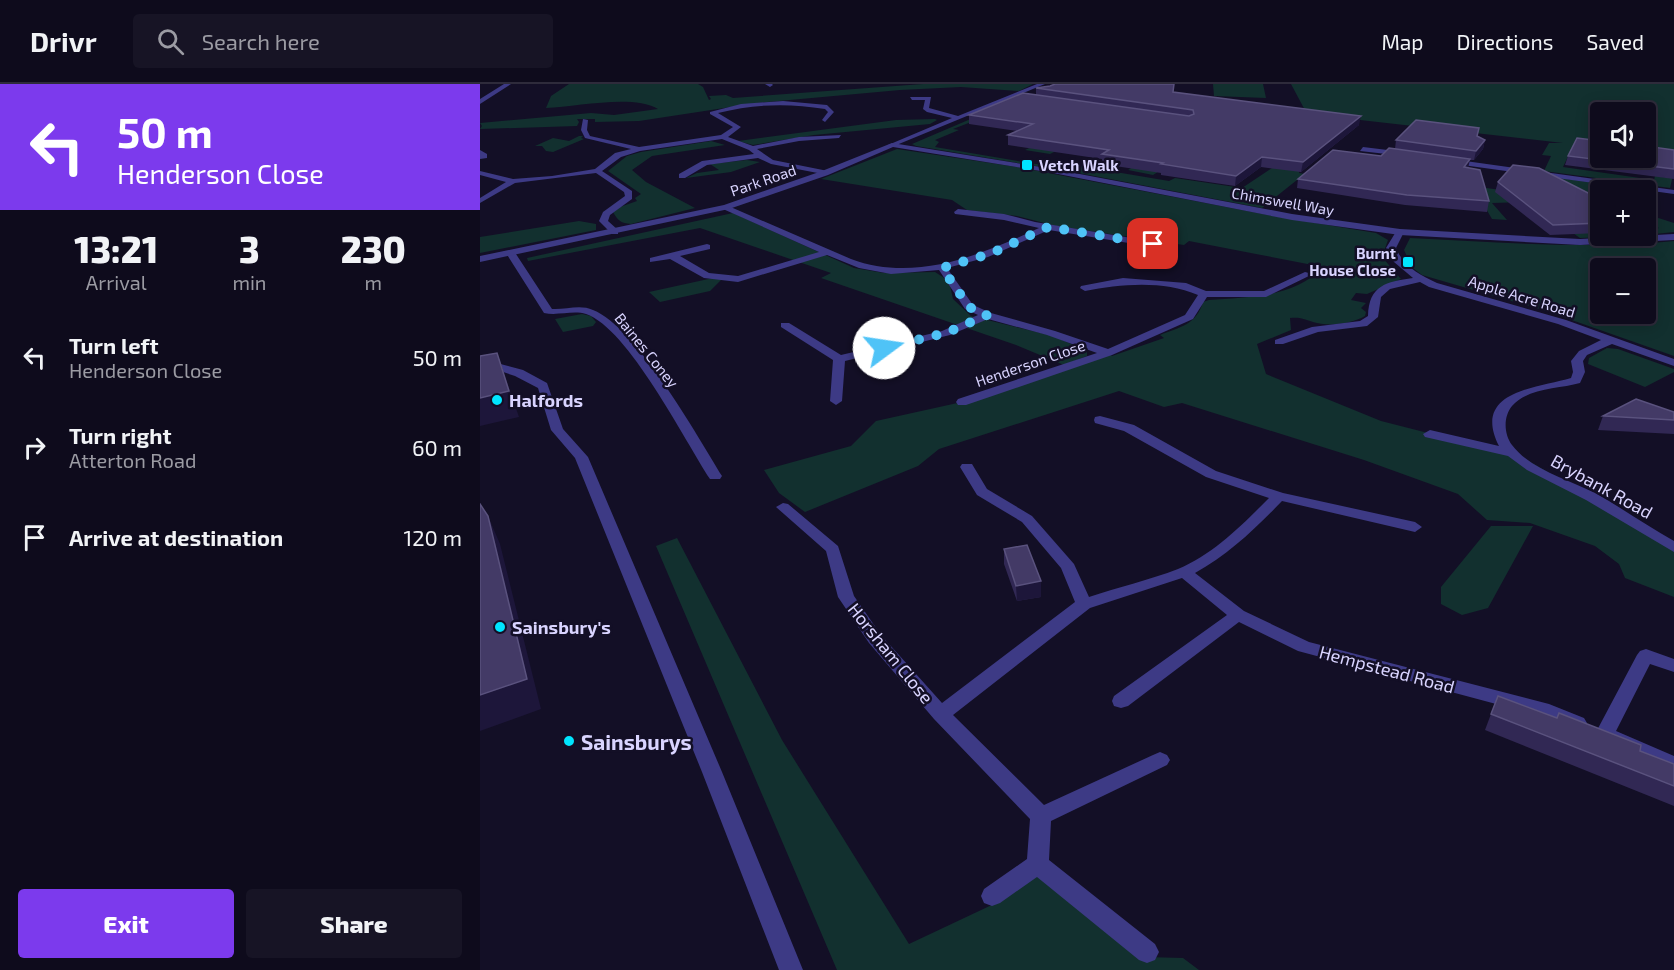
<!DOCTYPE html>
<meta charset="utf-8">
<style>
:root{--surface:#0e0b1c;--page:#171425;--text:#f1f3f6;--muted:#9b9ba3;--line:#2e2b3b;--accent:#7c3aed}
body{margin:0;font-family:"Exo 2",sans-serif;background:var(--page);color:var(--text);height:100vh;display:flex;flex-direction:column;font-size:22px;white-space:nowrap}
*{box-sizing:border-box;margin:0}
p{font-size:20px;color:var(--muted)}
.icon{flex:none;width:33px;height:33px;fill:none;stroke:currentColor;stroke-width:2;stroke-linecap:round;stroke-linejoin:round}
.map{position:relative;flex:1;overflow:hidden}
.details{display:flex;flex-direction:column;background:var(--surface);width:480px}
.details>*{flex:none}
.top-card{background:#7c3aed;color:#fff;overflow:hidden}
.buttons{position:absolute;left:1110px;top:18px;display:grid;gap:12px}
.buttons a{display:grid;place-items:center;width:66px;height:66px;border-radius:6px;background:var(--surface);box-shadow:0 3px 15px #0003,0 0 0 2px var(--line);font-size:30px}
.pin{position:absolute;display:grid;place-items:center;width:51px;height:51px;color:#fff;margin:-26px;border-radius:12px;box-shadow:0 3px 9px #0006}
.me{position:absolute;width:66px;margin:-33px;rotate:76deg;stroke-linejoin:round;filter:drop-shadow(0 0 4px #0008)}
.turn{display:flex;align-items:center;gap:21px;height:126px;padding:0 18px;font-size:27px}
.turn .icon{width:78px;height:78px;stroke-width:2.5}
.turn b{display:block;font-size:42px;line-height:51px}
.eta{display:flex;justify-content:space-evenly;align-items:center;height:102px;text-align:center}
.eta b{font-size:36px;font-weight:800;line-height:42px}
.button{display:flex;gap:12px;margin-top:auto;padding:12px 18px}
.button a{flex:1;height:69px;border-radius:6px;background:var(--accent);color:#fff;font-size:24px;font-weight:800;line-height:69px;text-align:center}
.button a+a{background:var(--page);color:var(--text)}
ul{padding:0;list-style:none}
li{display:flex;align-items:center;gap:18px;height:90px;padding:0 18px}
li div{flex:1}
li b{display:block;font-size:22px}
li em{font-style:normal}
header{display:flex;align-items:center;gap:36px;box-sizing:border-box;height:84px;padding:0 30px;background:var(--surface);border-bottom:2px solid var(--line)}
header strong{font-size:28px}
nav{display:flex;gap:33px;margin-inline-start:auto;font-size:21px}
.search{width:420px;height:54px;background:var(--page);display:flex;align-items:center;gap:15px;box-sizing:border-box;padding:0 21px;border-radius:6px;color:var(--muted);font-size:22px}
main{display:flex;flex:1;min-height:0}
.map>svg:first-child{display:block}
.green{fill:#12302f;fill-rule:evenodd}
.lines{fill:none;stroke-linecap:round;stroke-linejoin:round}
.minor{fill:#3d3a85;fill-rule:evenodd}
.tertiary{fill:#3d3a85;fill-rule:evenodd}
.wall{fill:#312854}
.shaded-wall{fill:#1d163a}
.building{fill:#433a66;stroke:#5a527e;stroke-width:1.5}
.route{stroke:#4fc3f7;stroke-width:10;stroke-dasharray:0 18}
.poi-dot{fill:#00e5ff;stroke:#130f26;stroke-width:2}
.labels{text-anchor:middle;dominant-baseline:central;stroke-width:5;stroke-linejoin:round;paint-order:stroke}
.far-poi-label{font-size:15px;font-weight:bold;fill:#d9d4ff;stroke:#130f26;text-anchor:start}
.far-street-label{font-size:15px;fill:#d9d4ff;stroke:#130f26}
.poi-label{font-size:18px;font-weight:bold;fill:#d9d4ff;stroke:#130f26;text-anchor:start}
.street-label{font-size:18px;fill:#d9d4ff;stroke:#130f26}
.near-poi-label{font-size:21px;font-weight:bold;fill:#d9d4ff;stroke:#130f26;text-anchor:start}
</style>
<header>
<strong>Drivr</strong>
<div class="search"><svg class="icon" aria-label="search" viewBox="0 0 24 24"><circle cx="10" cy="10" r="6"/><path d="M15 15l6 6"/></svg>Search here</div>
<nav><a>Map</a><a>Directions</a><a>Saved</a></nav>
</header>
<main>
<section class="details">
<div class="top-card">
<div class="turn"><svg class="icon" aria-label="left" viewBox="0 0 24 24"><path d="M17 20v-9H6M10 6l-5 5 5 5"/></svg><div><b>50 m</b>Henderson Close</div></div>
</div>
<div class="eta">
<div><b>13:21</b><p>Arrival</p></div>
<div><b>3</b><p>min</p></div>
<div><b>230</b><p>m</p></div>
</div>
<ul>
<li><svg class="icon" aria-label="left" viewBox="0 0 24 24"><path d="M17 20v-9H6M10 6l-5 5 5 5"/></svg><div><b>Turn left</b><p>Henderson Close</p></div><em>50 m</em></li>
<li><svg class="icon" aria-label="right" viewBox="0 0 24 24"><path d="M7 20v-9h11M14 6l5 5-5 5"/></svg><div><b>Turn right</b><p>Atterton Road</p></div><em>60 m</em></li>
<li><svg class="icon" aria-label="arrive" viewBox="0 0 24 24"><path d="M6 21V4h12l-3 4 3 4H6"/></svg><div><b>Arrive at destination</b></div><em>120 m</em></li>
</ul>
<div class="button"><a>Exit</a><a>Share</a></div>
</section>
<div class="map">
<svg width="1194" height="886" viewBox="0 0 1194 886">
<rect width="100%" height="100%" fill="#130f26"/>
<path class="green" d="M89,0h129l5,3 6,13 2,-1 -2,-3 17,-1 7,3 190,-14h110l-14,7 -58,-4 -61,3 -143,13 -118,18 -44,1v-3h-18l2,3 -2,4 -97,3 2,-3 -2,-3 111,-10 23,2 44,-6c-26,-15 -81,-2 -112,-1l5,-12z
M733,0h50l3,14 -52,-2z
M811,0h383v72l-28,-3v-41h-46v35l-26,-3 -11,23 91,13 6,-24 14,15 -4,17 -126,-17 7,-15 -9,-1 7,-12h14l-256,-29z
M500,31l320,53 -1,5 90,13 11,-10 151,21 9,-19 77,11 -37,1v7l-3,1 3,38h41l-61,2 -52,-36 -36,1 15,17 -15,-1 -10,-17 -185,-22 -35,28 -189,-36 -4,-4 5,-3 95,16 6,-3 67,10 30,-20 -83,-16 -36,23 -25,-5 33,-20 -69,-17 -42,21 -25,-4 38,-18 -84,-13 -26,10 6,1 -24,10 4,2 -4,5 101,17 15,-2 13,2 -7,3h-15l-126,-21 -4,-2z
M455,35l2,1 -7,4 -116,11 -61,10 -15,-4 158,-21z
M99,52h4l-2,2 3,1 -31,13 -7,-1 -4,-5h-7l18,-8 16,3z
M231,57l14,4 -73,11 -20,14 14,12 49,26 -64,16c-10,-1 -13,-3 -18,-12l7,-5 17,-6 -2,-3 6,-4 -33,-23 19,-15 14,-4z
M417,65l120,18 256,49 103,17 12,7 -6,17 19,22 -34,15 -11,-1 -5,7 15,3 -5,5 5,4 -1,4c-14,8 -37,11 -52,6 -10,-3 -12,-5 -23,-4l1,12 -34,14 9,30 115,47 141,36 152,88v52l-49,-19 -6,-14 -24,-18 -65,-23 -43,-3 -29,-26 -94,-34 -182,-57 -18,4 -45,-16 -180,58 -21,17 -113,46 -26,-19 -15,-23 87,-24 25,-25 86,-19 146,-49 4,3 52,-18 -4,-3c20,-8 36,-10 43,-33l6,-2c39,-3 85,-2 114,-33l-134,-26 -5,4 -128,-19 -39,-10 -50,-6 -15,-10 -131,-21z
M267,76l13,2 -29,10 -45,6 11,-5 22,-3 -9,-6z
M253,129l121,55 30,5 51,-1 14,9 4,18 18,17 82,20 34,15v5l-23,9 -48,-20 -195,-67 10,-5 -131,-45 -172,33 -1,-3z
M1166,130l28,9v9l-28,3v-4l13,-3 -13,-7z
M99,137l17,3v6l-116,23v-16z
M930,154c88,4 176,12 264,3v115l-128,-45 -124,-36 -13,-10h2l-7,-15zM1120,184h46v46h-46z
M233,194l9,1 -12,12 -50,11 -11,-10z
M102,230l9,2 5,6 -3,4 -30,6 -8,-13z
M1127,264l11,1 56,20v3l-29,15 -57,-23 1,-6z
M1011,442h42l-45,82 -26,7 -21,-11v-17z
M197,454l105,202 127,204 87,-41 46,-32 103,86 38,1 16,12h-362l-181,-424z"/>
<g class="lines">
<path class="minor" d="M24,0h7l-31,20v-5z
M285,0h7l1,1 -3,2z
M557,0h8l-151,62 -6,-1 64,-27 -25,-6 -4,-3 2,-9h-13l-2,-3h21l-2,11 29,8z
M303,17l44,4 7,7 -9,10 -3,-2 6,-8 -3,-3c-37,-6 -71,-5 -107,4l23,14 -13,10 25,9 46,-9 42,-2 -2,3 -40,3 -42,8 16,11 55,11v4l-57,-11 -13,-6 -51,7 -22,13h-6v-4l23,-13 52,-7 -5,-4 -27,-11 -82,12 -19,6 -19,14 30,20v8l-22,16 -2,6 10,9v4h-6l-13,-13 4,-9 22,-16 -1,-4 -28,-19 -81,10 -35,20v-5l26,-16 -26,-7v-4l33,8 39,-3 43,-7 20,-16 16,-4 -46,-11 -4,-8 2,-11 5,1 -1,10 3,6 49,11 82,-12 12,-8 -23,-13v-2l31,-8z
M883,63l41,5 4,2 -4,2 -44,-5z
M0,66l7,4v4l-7,1z
M971,75l223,31v4l-226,-31z
M246,121l125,54c64,24 130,-4 188,-31l-35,-8 -49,-6 -1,-2 4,-3 46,5 31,8 121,20 2,2 -5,3 -104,-17 -61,27 -41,11 26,37 18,8 64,18 53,18 77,-34 13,-20c-35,-15 -77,-11 -113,-4l-5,-3 1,-2 42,-8 63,5 20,8h58l41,-19 8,2 -47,23h-59l-14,22 -81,36 -146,50h-8l-2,-3 2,-3 139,-46 -50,-18 -59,-16 -38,16 -105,26 -3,40 -6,4 -6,-4 3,-41 -52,-33v-4h8l52,32 101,-24 36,-16 -13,-6 -26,-39 -48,4 -32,-6 -32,-13 -89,27 -34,-4 -34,-19 -20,3v-4l57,-14 3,1v4l-30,7 29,17 29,3 81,-24 -96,-43 -1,-2z
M917,146l7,2 -8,16c7,18 24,27 41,35l129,37 108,39v7l-62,-22 -25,11 -4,6 2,11 -5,11c-21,6 -53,5 -68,23 -9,11 -8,28 0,39 19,25 56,34 83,48 27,15 52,33 79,48v11l-88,-52 -59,-30 -19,-14 -83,-19 -2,-3 7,-4 69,16c-28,-55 38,-58 72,-68l2,-6 -2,-11 8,-10 22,-11 -43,-16 -129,-37 -9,-5 -30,7 -9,8 -3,20 -11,9 -49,6 -35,12h-8v-4l37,-13 48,-6 8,-5c1,-31 18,-34 45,-38l-19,-16 -8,-14z
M28,167h6l38,58c13,1 28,-5 41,1 43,17 104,125 129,166l-2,3h-10c-25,-38 -82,-151 -124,-165 -13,-4 -28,2 -42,-1l-38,-60z
M9,277l34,9 24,13 16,46 25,28 134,315 81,198h-24l-77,-198 -127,-314 -24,-28 -13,-42 -23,-12 -30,-10 -2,-2z
M620,332l34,9 82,46 67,22 132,29 7,5 -7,5 -133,-31c-27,28 -53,53 -87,72l49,38 65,31 240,62 35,14 3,5 -3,5 -7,2 -40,-15 -239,-64 -59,-29 -111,84 -7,2 -7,-2 -2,-5 2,-5 113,-81 -45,-37 -92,30 -137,107 91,90 109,-50 7,-3 7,3 3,5 -3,5 -116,56 -2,39 106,84 4,8 -4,8 -8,3 -8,-3 -102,-83 -37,26 -8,3 -8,-3 -3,-7 3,-7 43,-30 3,-40 -96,-100 -65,-76 -31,-46 -12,-46 -50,-44 7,-4 5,1 50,42 16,50 27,39 61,68 133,-101 -14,-34 -39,-46 -45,-27 -17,-28 2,-3h10l15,25 45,27 42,48 15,33c29,-10 61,-17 89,-28 36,-15 64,-44 91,-71l-63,-21 -82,-46 -29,-8 -1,-3 1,-3z
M1166,565l28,10v13l-24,-8 -34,67 58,25v17l-76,-34 -3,-5 42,-79 3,-4z"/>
<path class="tertiary" d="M412,59l161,26 239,45 108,15 180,10 94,-5v6l-94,5 -180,-10 -108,-15 -239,-47 -160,-26 -65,28 -99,34 -249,53v-6l244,-51 98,-34z"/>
</g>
<path class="wall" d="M556,4l138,4 185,33 -58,47 -40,-5 -26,19 -74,-11v-2l-59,-9v-5l-94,-14v-10l9,-4 -48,-7v-9l67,-20z
M999,44l-2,9 8,3 -2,9 -9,11h-4l-2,8 21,33 -2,11 -82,-7 -108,-17 1,-9 83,-23 14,-7 1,-9z
M1194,66v29l-109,-14 3,-9z
M1018,98l102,17v34l-50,2 -55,-43z
M1194,328v22l-76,-4 5,-14z
M524,465l37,48 -24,4 -13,-37z
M1011,630l149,37 34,13v42l-189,-76z"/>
<path class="shaded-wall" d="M881,32l-2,9 -58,47 2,-10z
M1005,56l-2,9 -9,11 2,-9z
M782,73l-1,10 -26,19 1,-10z
M990,75l-2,9 -4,-1z
M17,269l22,64 -39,9v-28z
M8,432l12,28 41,165 -61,22v-36z
M561,497v16l-24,4 -1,-15z"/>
<path class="building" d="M575,0h119l-1,8 188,24 -58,46 -41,-5 -26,19 -75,-12 2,-1 -61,-9 7,-4 -101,-15 25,-11 -64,-9 54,-22 166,23 5,-2 -1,-4 -157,-22 14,-2z
M936,36l63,8 -2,8 8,4 -9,11 -80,-11z
M1097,54l23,3v17h46v-12l28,4v19l-106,-13z
M909,64l81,11 -6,8 16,3 9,31 -82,-6 -109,-16 35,-29 48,6z
M1033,81l26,3 61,31v24l-47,2 -55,-43z
M17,269l12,38 -29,7v-42z
M1156,315l38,13v8l-71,-4z
M0,420l8,12 39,163 -47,16z
M547,461l14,36 -25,5 -12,-37z
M1018,612l59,22 2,-5 82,32 -1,6 34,13v22l-183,-72z"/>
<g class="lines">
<path class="route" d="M404,264l62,-15 41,-18 -18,-8 -27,-39 50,-15 56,-26 105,17"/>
</g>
<g class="poi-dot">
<rect x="541" y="75" width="12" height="12" rx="3"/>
<rect x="922" y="172" width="12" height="12" rx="3"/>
<circle cx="17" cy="316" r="6"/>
<circle cx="20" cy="543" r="6"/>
<circle cx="89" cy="657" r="6"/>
</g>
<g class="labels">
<g class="far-poi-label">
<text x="559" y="81">Vetch Walk</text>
<text x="916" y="169" text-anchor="end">Burnt<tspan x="916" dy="17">House Close</tspan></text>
</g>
<g class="far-street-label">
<text transform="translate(283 96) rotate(-19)">Park Road</text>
<text transform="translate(803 117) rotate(10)">Chimswell Way</text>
<text transform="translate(1042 212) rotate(17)">Apple Acre Road</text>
<text transform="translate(167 266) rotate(51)">Baines Coney</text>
<text transform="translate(550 279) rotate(-19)">Henderson Close</text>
</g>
<g class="poi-label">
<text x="29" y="316">Halfords</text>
<text x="32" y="543">Sainsbury's</text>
</g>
<g class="street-label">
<text transform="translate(1122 402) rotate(29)">Brybank Road</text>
<text transform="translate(411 569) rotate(51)">Horsham Close</text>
<text transform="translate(907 585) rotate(15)">Hempstead Road</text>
</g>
<g class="near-poi-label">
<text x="101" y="657">Sainsburys</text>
</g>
</g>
</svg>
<div class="buttons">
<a><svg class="icon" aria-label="sound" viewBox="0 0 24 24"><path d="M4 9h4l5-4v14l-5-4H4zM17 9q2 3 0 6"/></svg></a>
<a>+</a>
<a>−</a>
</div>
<div class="pin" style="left:673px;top:160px;background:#d93025"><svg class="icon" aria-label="arrive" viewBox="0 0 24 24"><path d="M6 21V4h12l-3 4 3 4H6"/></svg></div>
<svg class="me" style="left:404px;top:264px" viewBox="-20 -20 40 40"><circle r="19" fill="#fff"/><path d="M0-13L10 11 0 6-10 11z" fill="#4fc3f7"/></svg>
</div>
</main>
